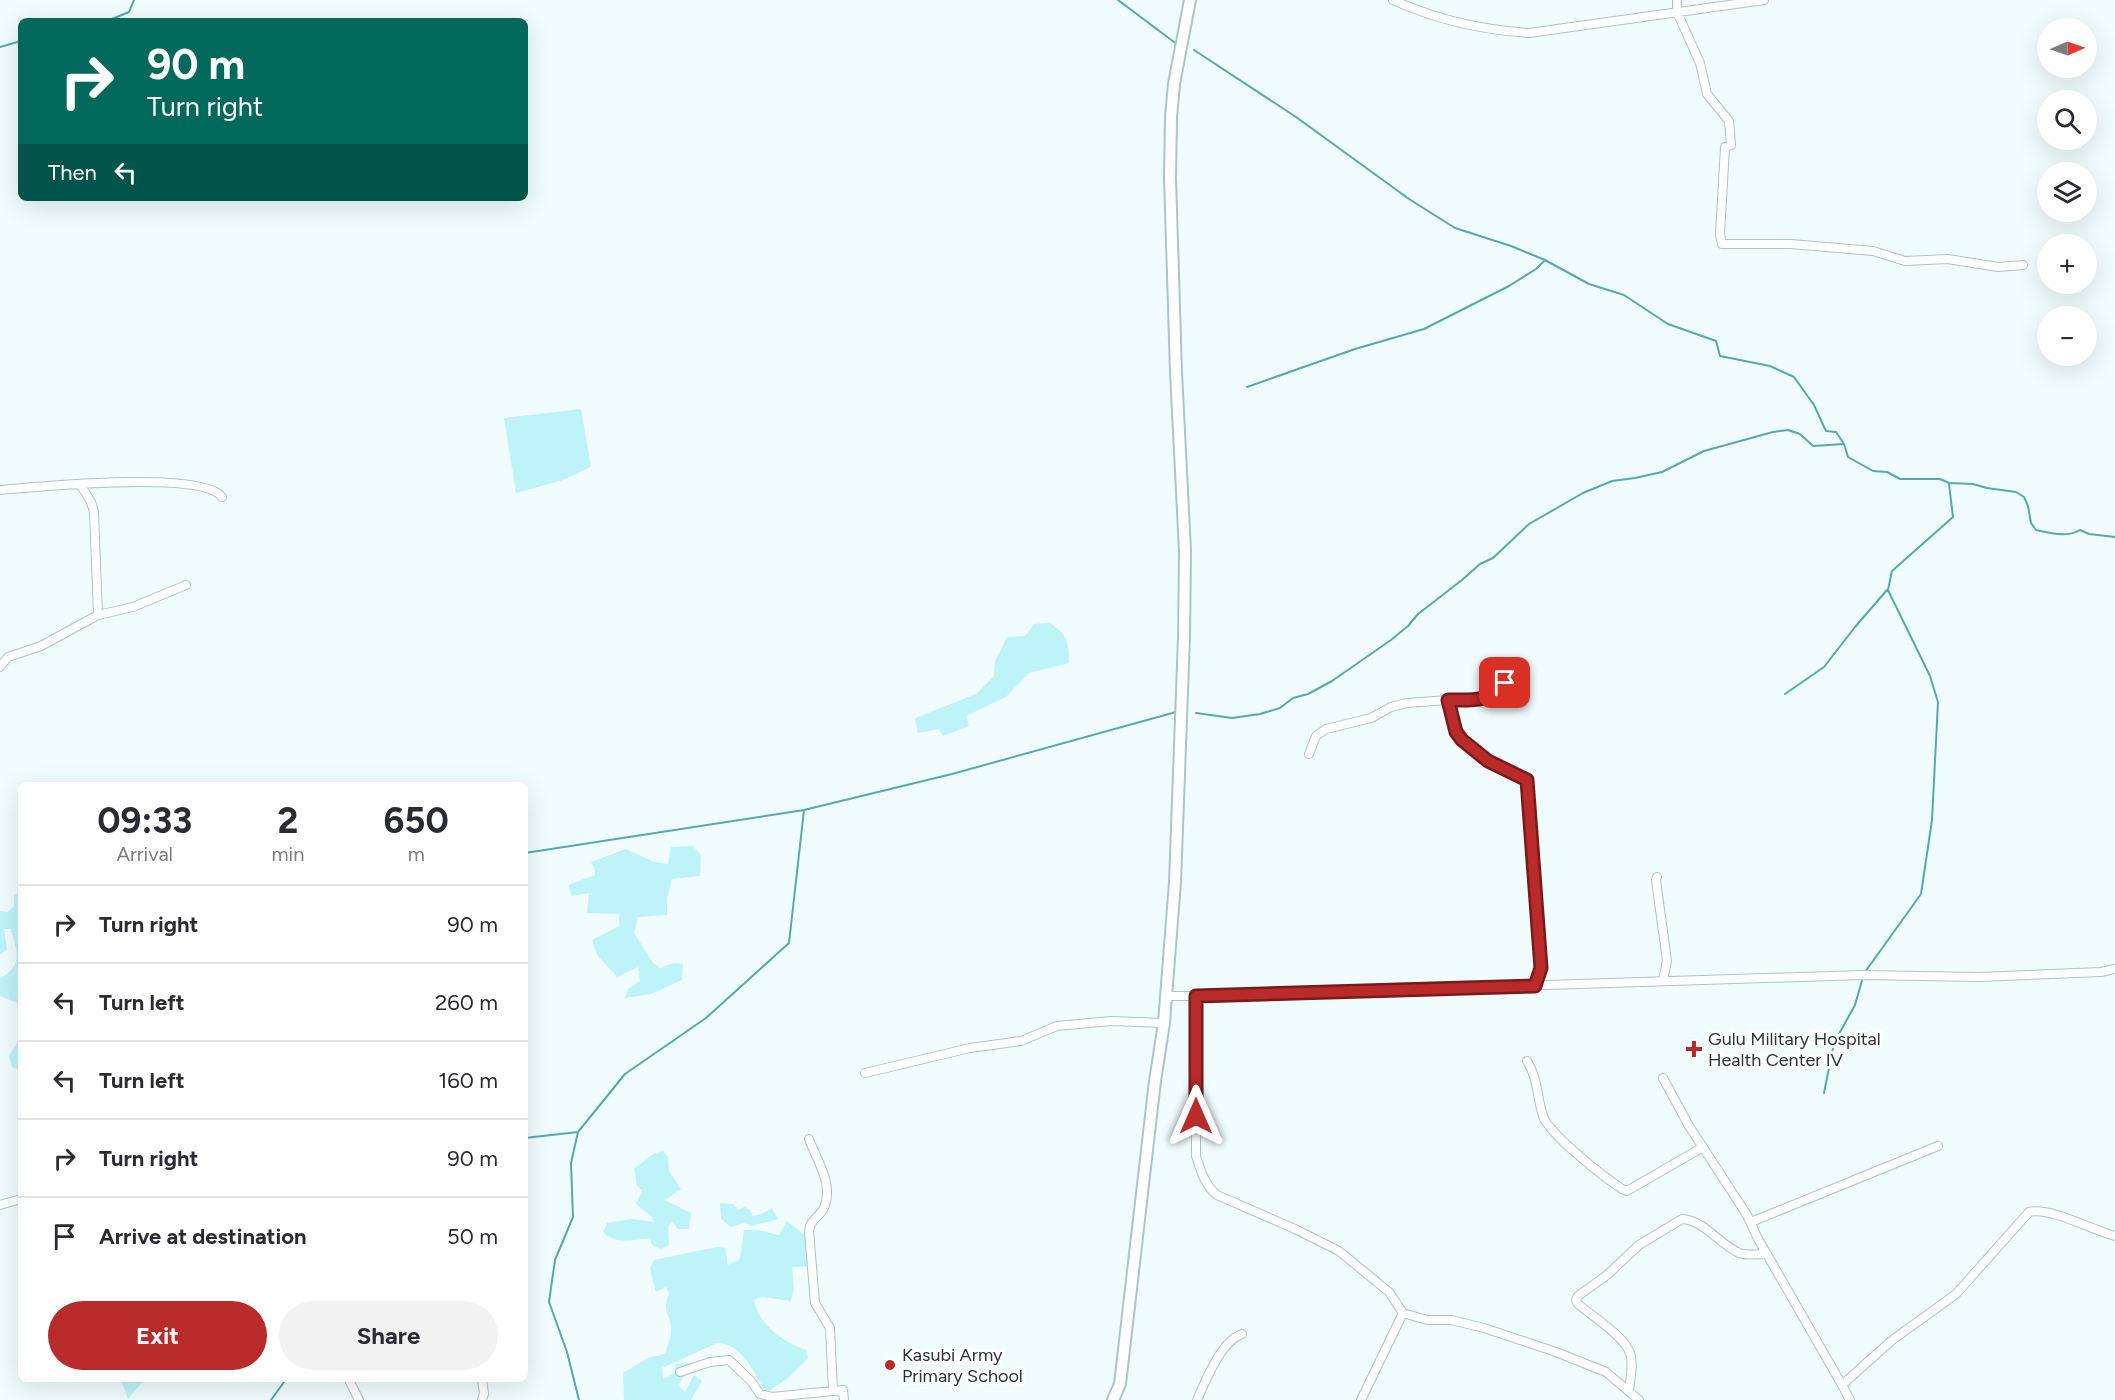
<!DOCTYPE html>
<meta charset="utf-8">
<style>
:root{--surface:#fff;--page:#f2f2f3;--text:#2b2b33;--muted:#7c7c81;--line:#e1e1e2;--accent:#b92a2a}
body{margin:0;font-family:Figtree,sans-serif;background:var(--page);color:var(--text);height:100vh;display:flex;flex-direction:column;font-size:22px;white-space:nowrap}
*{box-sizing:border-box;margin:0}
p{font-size:20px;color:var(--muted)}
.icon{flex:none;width:33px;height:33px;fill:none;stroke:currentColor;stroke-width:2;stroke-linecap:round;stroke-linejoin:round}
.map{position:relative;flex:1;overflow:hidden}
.sheet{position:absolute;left:18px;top:782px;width:510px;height:600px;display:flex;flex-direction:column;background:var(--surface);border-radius:9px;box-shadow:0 6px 24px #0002}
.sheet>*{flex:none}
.guide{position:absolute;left:18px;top:18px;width:510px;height:183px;border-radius:9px;box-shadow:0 6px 24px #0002;background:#00695c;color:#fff;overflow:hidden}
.needle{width:39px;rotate:88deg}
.buttons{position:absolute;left:2037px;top:18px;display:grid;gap:12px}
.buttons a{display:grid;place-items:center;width:60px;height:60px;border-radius:50%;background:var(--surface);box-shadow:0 6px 24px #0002;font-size:30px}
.pin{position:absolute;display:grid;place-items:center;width:51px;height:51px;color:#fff;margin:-26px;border-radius:12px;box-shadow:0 3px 9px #0006}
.me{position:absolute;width:66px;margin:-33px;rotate:0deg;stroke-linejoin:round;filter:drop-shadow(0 0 4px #0008)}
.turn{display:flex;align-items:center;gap:21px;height:126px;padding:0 30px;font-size:27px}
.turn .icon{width:78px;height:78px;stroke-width:2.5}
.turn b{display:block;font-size:42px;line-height:51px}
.then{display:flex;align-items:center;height:57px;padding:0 30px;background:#0003;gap:12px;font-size:22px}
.eta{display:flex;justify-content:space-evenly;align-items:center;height:102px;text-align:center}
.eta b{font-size:36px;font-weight:700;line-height:42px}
.action{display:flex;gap:12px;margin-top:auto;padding:12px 30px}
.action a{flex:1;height:69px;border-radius:36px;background:var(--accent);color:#fff;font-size:24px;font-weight:700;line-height:69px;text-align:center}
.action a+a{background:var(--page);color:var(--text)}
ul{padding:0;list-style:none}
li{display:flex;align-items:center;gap:18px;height:78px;padding:0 30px;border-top:2px solid var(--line)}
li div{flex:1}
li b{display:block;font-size:22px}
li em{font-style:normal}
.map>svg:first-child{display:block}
.green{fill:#bef3f9}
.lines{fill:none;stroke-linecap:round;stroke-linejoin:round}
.stream{stroke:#55a9b2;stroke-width:2}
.street-casing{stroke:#a9c6c9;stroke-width:10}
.secondary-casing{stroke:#a9c6c9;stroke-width:14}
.street{stroke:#fff;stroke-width:8}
.secondary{stroke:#fff;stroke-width:10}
.route-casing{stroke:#781b1b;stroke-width:15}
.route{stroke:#b92a2a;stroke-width:10}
.poi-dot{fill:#b92a2a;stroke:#fff;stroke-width:2}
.labels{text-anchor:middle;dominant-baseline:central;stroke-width:6;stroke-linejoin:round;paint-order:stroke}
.poi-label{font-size:18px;fill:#293435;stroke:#fff;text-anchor:start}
</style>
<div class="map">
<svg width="2115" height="1400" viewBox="0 0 2115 1400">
<rect width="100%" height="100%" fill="#f1fcfe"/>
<path class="green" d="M581,409l10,58 -28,13 -47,13 -12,-75z
M1050,623c18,13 19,19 19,40l-40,10 -23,24 -40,19 3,10 -26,10 -4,-7 -21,4 -3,-15 61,-24 18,-18 1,-15 12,-24 18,-1 9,-12z
M693,846l8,9 -1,21 -28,3 -5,20v16l-29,2 -4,16 19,30 7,5 14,-5 9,1 -1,16 -31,14 -26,4 3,-9 12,-8 -2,-14 -21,10 -20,-22 -5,-15 27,-14v-12l-32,-1 2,-20 -17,3 -4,-11 27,-10 -1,-8 -3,-5 35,-13 28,13 14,2 3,-17z
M21,891v107l-4,5 -17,-7v-17c24,-16 17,-25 11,-50h-7l3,21 -7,5v-44l8,1 6,-6v-10z
M21,1037v33l-9,-3 -3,-11z
M663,1151l5,6 1,14 12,18 -16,11 26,13 -2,16h-11l-6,-8 -4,6 1,18 -8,4 -9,-4 -2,-7c-15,2 -35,7 -47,-6l4,-9 24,-4 23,3 -2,-5 -16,-13 6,-14 -5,-4 -3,-17 21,-16z
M720,1203l13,1 6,6 5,-3 5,2 4,7 8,-2 11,-6 6,11 -26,7 -8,-3 -13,4 -10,-8z
M787,1221l24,19 3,26 -22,1 2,21 -3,13 -29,-4 -8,3c5,25 29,42 52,50l2,8 -20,20 -22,15c-11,-19 -24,-50 -49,-50l-55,25 1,11 10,-5 3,-10 12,-1 -1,9 -9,13 7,7 9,-17 8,6 -11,19h-67l-1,-27 25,-15 17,-4c3,-8 6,-17 6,-25 0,-15 -10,-16 -2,-35l-3,-7 -10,5 -6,-23 4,-9 63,-13 8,1 3,17 12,-6 4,-29h14l21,5z
M117,1379h28l-17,20 -7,-19z"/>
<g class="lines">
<path class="stream" d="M1118,0l60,45
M107,21l22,-9 5,-12
M0,47l21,-6
M1194,50l102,67 113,82 46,29 56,18 34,14 44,24 35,11 44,29 48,17 4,15 50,10 24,11 20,28 12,26 10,1 8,12 4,13 25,14 14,1 13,7h40l9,4 24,1 14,4 29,4 8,5 4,9 3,17 5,7c15,3 31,8 44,0l9,4 26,3
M1247,387l108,-38 69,-20 85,-43 27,-17 9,-9
M1785,694l39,-27 31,-40 32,-37
M1196,713l36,5 28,-4 20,-6 13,-10 15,-4 24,-13 59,-41 17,-14 10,-12 44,-34 18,-16 13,-6 36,-34 54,-31 29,-12 23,-3 27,-6 42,-21 69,-19 15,-2 12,4 13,12 31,-2
M525,853l279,-43 148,-36 224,-62
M1865,972l56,-78 11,-74 6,-118 -8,-26 -42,-86 4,-19 61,-54 -4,-33
M1824,1093l10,-50 21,-38 8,-28
M525,1138l53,-6
M271,1400l16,-22
M579,1400l-12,-48 -18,-50 6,-42 18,-43 -2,-54 7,-31 47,-58 81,-56 83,-75 15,-133"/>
<g class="street-casing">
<path id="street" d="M1393,0c42,19 90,30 136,33l235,-33
M1677,0v12l23,51 7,31 22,27 2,24 -6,2 -5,87 2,10h69l82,7 32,10 43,-2 50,8 25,-2
M80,484l11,18 3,10 4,103
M0,490c36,-3 202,-20 222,7
M0,667l8,-10 33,-11 57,-31 35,-8 53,-22
M1448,700l8,32 6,8 26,21 39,19 14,188 -6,18
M1309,754l7,-18 10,-7 45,-11 20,-11 16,-4 41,-3h33l17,-7 10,-16
M1657,877l-1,3 11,81 -4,19
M1167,996h29v160c5,15 8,28 21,39l78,34 44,22 50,41 14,21 24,7h24l33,8 72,24 50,20 33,28
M1196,996l667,-21 116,2 122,-5 14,-3
M1527,1061c11,17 10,37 16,55 7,19 61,61 79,73l5,2 76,-44
M865,1073l105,-25 51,-7 36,-15 54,-5 53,2
M1663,1078l26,48 58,89 10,22 85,148
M809,1139c8,22 25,45 15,69 -5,10 -14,11 -15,23l6,72 15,25 3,63
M0,1205l21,-6
M1751,1222l187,-76
M680,1372l30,-10 19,-2 22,21 9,13 12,3 71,-7 1,10
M348,1378l11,22
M1629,1391c1,-12 5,-27 1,-38 -6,-17 -38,-37 -52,-49l-2,-4 2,-4 29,-21 32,-30 43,-26c22,1 37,25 57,34 8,3 19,1 28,1
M482,1400l2,-6 -2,-15
M1197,1400c9,-20 24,-59 45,-66
M1361,1400l42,-87
M1850,1400l-8,-15 49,-44 65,-47 73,-82c22,-5 63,18 86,24"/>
</g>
<g class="secondary-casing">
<path id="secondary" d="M1113,1400l7,-16 35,-303 9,-58 11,-141 9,-245 1,-86 -9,-179 -6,-194 1,-61 3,-33 16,-84"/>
</g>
<use href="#street" class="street"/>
<use href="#secondary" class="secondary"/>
</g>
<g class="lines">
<g class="route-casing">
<path id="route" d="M1196,1116v-120l339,-10 6,-18 -14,-188 -39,-19 -26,-21 -6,-8 -8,-32c25,0 39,3 57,-17"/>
</g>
<use href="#route" class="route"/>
</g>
<g class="poi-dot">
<path d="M1691 1040h6v6h6v6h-6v6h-6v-6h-6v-6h6z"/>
<circle cx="890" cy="1365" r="6"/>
</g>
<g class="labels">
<g class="poi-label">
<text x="1708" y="1039">Gulu Military Hospital<tspan x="1708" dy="21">Health Center IV</tspan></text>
<text x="902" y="1355">Kasubi Army<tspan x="902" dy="21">Primary School</tspan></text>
</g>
</g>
</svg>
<div class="buttons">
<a><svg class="needle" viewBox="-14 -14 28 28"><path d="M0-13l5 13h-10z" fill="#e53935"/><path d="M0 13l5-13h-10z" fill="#7c7c81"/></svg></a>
<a><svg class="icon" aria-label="search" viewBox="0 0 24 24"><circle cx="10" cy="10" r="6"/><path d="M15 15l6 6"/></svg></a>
<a><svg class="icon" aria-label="layers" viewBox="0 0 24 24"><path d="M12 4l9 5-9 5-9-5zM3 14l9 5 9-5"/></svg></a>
<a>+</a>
<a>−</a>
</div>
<div class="pin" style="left:1505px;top:683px;background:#d93025"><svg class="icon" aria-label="arrive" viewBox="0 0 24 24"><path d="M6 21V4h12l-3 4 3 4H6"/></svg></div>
<svg class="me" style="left:1196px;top:1116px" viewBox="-20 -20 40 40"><path d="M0-17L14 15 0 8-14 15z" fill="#b92a2a" stroke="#fff" stroke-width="4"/></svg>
<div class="guide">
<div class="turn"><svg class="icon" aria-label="right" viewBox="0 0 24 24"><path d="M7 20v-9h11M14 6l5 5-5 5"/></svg><div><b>90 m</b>Turn right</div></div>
<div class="then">Then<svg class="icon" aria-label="left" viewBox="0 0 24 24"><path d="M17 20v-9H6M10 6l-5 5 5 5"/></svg></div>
</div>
<section class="sheet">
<div class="eta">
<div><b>09:33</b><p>Arrival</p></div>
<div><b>2</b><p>min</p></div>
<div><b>650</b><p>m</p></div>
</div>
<ul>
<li><svg class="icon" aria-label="right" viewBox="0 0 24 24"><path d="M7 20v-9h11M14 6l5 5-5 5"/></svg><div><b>Turn right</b></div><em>90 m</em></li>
<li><svg class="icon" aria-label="left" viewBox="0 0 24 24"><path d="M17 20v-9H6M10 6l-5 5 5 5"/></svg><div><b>Turn left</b></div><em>260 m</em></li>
<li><svg class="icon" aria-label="left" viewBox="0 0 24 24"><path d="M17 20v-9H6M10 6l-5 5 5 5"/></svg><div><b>Turn left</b></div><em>160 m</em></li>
<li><svg class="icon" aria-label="right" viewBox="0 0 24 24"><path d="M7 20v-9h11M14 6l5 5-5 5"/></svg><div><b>Turn right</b></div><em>90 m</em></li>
<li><svg class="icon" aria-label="arrive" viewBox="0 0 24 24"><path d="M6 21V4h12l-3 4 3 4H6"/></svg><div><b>Arrive at destination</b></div><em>50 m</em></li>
</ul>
<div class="action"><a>Exit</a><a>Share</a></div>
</section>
</div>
